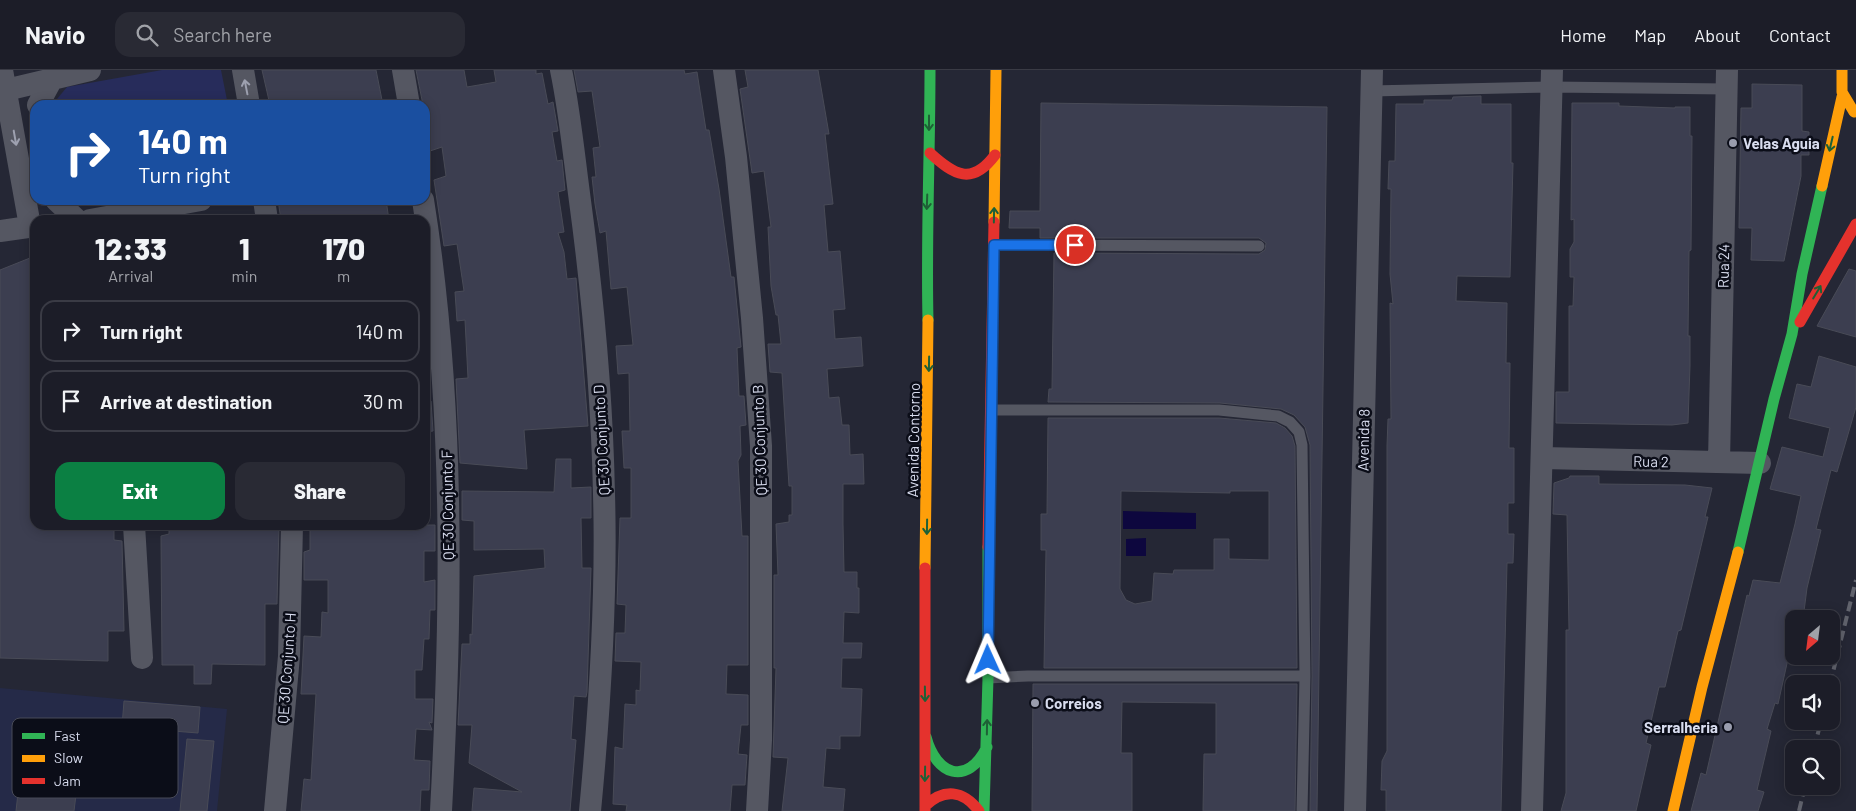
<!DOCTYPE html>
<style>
:root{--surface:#1c1d28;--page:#292a34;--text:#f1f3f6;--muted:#a0a2a8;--line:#3a3b45;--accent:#0b8043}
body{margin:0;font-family:Barlow,sans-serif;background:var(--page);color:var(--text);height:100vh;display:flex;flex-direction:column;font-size:19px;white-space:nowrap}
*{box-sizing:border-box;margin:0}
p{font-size:16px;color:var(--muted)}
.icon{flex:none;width:28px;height:28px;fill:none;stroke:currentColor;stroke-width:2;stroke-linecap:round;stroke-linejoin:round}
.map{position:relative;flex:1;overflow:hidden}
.panel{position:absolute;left:30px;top:145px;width:400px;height:315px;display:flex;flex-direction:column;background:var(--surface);border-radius:15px;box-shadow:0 2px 12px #0003,0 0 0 1px var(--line)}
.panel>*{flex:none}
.banner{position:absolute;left:30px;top:30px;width:400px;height:105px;border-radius:15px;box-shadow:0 2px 12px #0003,0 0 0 1px var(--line);background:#1a4fa0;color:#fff;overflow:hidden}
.needle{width:32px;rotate:208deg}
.controls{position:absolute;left:1785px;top:540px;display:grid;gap:10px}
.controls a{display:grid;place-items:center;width:55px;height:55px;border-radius:10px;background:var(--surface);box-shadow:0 2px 12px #0003,0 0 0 1px var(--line);font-size:25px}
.pin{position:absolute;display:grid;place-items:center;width:42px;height:42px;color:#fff;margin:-21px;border:2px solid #fff;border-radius:50%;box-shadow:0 1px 5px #0007}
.me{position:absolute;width:55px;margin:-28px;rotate:359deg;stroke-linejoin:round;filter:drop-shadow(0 0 4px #0008)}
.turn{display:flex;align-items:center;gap:18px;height:105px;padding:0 25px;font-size:22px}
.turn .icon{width:65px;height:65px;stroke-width:2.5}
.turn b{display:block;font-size:35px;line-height:42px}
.eta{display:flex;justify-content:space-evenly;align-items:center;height:85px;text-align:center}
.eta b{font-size:30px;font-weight:800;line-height:35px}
.cta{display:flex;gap:10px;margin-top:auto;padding:10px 25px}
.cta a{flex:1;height:58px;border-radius:15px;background:var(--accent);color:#fff;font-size:20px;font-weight:800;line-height:58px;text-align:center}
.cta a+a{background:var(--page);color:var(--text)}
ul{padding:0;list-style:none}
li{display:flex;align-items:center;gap:15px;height:62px;margin:0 10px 8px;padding:0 15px;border:2px solid var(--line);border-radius:15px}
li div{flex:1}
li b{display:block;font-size:19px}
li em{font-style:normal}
header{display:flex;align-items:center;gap:30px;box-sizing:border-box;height:70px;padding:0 25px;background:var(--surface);border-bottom:1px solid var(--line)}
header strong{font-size:24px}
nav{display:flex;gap:28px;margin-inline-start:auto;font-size:18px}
.search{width:350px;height:45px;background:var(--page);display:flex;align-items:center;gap:12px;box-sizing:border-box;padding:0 18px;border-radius:15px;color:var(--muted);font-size:19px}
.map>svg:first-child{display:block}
.built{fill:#252a48}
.green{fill:#272c5b}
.water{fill:#0d073e}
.building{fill:#3c3e50;stroke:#494b57;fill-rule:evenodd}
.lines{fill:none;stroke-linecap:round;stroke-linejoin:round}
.lane{stroke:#555762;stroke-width:11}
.street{stroke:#555762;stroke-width:22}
.fast{stroke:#30b455;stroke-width:11}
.slow{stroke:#ff9f0a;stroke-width:11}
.jam{stroke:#e5322d;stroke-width:11}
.rail{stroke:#61636d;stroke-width:4;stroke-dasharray:10 5;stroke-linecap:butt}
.oneway{stroke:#9ea1b0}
.oneway2{stroke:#1e6036}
.route-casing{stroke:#114b97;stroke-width:12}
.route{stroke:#1a73e8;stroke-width:9}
.poi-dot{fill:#9a9dae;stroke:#0b0d18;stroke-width:2}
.labels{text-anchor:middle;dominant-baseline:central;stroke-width:5;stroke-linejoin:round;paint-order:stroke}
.poi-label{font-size:15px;font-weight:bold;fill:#d9ddef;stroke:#0b0d18;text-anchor:start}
.street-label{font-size:15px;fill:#d9ddef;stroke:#0b0d18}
.key{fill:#0b0d18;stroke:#494b58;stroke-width:1}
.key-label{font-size:14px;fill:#d9ddef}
</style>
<header>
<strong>Navio</strong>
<div class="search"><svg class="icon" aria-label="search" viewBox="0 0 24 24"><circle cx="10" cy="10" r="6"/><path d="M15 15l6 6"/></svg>Search here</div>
<nav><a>Home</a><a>Map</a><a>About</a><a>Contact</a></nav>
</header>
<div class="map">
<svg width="1856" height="741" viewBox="0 0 1856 741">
<rect width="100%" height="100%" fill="#252735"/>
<path class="built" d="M0,618l227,21 -10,102h-217z"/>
<path class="green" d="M162,0h59l7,35h-176l15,-18z"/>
<path class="water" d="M1123,441l73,2v16h-73z
M1146,468v18h-20v-17z"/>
<path class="building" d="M262,0h114l7,35h-113z
M416,0h48l3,17 29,-5 -2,-12h42v4l6,-1 6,31 5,-2 5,29 -6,1 5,29 5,-1 3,30 -7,2 6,40 -6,1 6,19 3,27 9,-1 12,148 -64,4 3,39 -67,-6 -4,-84 12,-1 -3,-58 -8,1 -2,-29 9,-1 -7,-47 -13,2 -10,-66 12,-4 -4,-29 -12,4 -5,-46h-2z
M574,0h110l1,4 12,-2 9,58h3l10,59 12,88h3l7,70 -4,1 2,48h5l2,29 -6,1 1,29 -3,6 4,75h6v129h-21l-1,29 22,1v30h-7l-3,29 9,1 -2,30h-13l-2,26h-104l1,-6 -14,-1 2,-57 8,2 2,-45 11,1v-15l4,1 1,-29 -26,-1 1,-28h9l1,-28 -9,-1 3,-86h11v-50h-7l-2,-37h8l-1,-58 -11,1 -2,-28 17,-1 -6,-58 -16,2 -5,-58 -6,2 -5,-29 -3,-27h4l-3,-29 7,-1 -8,-56 -14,1z
M745,0h73l11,64h-4l8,70 -9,1 4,47 12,-1 5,58 -12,1 2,29 26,-2 2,29 -36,3 2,29 10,-1 3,28h7l1,30 13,-1 1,30h-21v40l1,48h13v16h2v25l-15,-1 -1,31h19l-1,15h-19l-1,30 21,1 -2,47h-20v13l-14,-1 -3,39 22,2 -2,22h-61l6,-53 -15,-1 3,-89h-2v-93h4l-2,-51 13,-2v-7h3v-29h-3l-7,-113 -12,-1 -2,-28h13l-3,-29h-2l-5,-29 -3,-59h3l-7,-56 -12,2 -12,-84 8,-2z
M1752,14l50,1v46l7,1v23h-8v21l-17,85 -33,-1 1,-32h-13l2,-120h11z
M1481,26v8h30v59h2l-3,114 -53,-1 -1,25 51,2 -1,60h4l-1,85h5v55h-6v31h6l-1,29h-6l-6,248h-115v-21h-5l1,-29 5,-10v-305l1,-27h3l-1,-116 3,1 -3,-30 1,-85h-3l1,-28h6l1,-57h28v-4h28l1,-3z
M1041,33l286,4 -10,704h-7l2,-135 -2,-231 -5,-18 -11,-12 -13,-6 -61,-6 -172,-1 1,-13h3l2,-136 205,1 6,-4 1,-7 -7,-5h-219v-10h-31l1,-17h30z
M1572,33h47v3l56,2v-1h15v29h2l-1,114 -2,1 -1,85h2v29l-2,58 -16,2 -116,-2v-31h13v-86h4l1,-29h-4v-28l4,-7v-23l-3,1z
M278,130h108l3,20h-108z
M35,186v269h79v15l8,1 2,90h-16v30l-108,-3v-388z
M1849,199l7,2v66l-39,-11z
M1819,286l37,11v40l-19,65 -6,-2 -15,59 5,1 -14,58 -4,31h-9l-4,31 -12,54 -3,-1 -8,26 4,2 -14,59 7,2 -6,19h-67l10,-38 5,2 5,-22 36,-158 2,1 4,-16 27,3 15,-59 6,-28 -31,-7 12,-42 41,10 7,-29 -41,-10 8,-34 14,3z
M431,331l2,30 -8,1v-30z
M1048,348h171l57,5 9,5 7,8 3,10 2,222h-253l2,-118h-5v-36h6zM1121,421l109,2v-2h39v69l-40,-1v-20h-15v31h-40l-1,4 -19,-1 -2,28 -17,3 -9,-4 -6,-11z
M556,389h15v29l20,-1v31h-10l1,50h9l-4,124 -1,5 -12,-1 -3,43 5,1 -6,71h-98l2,-23 48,4 -53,-29 3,-38h-14l4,-81h8v-10l2,1 2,-59 71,-8 -1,-19 -70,1v-29l-12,-1v-29l92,1z
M1570,406h29v8l86,1 27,3 -7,29h3l-27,113 -3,1 -13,56h-6l-13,56 5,2 -15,66h-75l5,-18v-163h3l-2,-115 -14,-1 1,-31 15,-5z
M169,455h110l-2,79h-12v61l-53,-1 -1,20h-17v-19h-32l-1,-129 8,-2z
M310,455h125v26h-11v31l11,-2v30h-5l-1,29h-5l-2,31h-7v29h18l-1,24 -3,-1 3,8 -16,-1 -2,31 16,1 -1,29h-8l-1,21h-119l3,-32 7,1 5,-86h-15l3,-58 17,1 1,-25 6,1v-33h-24v-28l6,-2z
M1033,614h264l-2,127h-92l1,-57h12v-51l-94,-1 -1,51h11v58h-100z
M124,631l76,6 -2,26 -50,-4 -6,64 -25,-3z
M26,652l58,7 -10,82h-58z
M187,669l27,2 -7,70h-27z"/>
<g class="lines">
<path class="lane" d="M1371,21l181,-4 175,2
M994,175l265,1
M991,340h228l59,6 12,6 9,10 3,13 3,231 -3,135
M988,608l40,-2h277"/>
<path class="street" d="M2,0l28,156
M243,0l6,35
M403,0l6,35
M561,0c9,43 13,87 19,131 13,97 22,195 24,293 3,106 -4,212 -14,317
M724,0l12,87 16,161 9,128v294l-4,71
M6,20l84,-20
M38,35l14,-26
M56,130l21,20
M264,130l3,20
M423,130c32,202 29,407 18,611
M90,150l111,-20
M0,161l35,-5
M1543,388l217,5
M1719,392l8,-392
M134,455l8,133
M275,741l14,-155 3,-131
M1355,741l17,-741
M1532,741l20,-741"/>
<path class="fast" d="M928,250c-2,-83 2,-166 2,-250
M1738,482l36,-153 18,-65 10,-60 20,-88
M926,667c10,38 41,50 61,10
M984,741l4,-133v-131"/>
<path class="slow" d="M1842,0v22l12,20
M1822,116l20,-89
M994,152l2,-152
M925,498l3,-248
M1673,741l29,-124 36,-135"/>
<path class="jam" d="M930,83c24,22 42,33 65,2
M1800,252l56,-98
M988,477l6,-325
M925,736c19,-18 38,-16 54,5
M925,741v-243"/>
<path class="rail" d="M1830,614l26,-104
M1814,679l7,-28
M1799,741l6,-25"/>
</g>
<defs><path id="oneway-shaft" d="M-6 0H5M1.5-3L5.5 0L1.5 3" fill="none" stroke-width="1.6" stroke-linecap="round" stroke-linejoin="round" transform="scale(1.25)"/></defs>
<g class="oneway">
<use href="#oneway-shaft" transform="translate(246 17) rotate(-101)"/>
<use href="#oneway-shaft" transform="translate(15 68) rotate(80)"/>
</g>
<g class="oneway2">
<use href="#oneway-shaft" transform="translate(929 53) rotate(90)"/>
<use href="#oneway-shaft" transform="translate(1831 74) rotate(103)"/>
<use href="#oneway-shaft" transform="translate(927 132) rotate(92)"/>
<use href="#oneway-shaft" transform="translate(994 145) rotate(-89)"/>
<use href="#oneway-shaft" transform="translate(1817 222) rotate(-59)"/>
<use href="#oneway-shaft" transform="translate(929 294) rotate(91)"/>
<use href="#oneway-shaft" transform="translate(927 457) rotate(91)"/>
<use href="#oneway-shaft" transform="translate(925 624) rotate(89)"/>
<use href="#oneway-shaft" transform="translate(987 657) rotate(-89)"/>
<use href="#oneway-shaft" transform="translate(925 704) rotate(91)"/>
</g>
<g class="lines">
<g class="route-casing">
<path id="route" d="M988,590l6,-415h81"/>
</g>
<use href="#route" class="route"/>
</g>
<g class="poi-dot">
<circle cx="1733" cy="73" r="5"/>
<circle cx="1035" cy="633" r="5"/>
<circle cx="1728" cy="657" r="5"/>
</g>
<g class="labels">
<g class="poi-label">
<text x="1743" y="73">Velas Aguia</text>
<text x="1045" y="633">Correios</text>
<text x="1718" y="657" text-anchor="end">Serralheria</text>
</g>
<g class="street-label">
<text transform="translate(1723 196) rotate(-89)">Rua 24</text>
<text transform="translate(601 370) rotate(-93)">QE 30 Conjunto D</text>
<text transform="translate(759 370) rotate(-92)">QE 30 Conjunto B</text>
<text transform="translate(913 370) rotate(-89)">Avenida Contorno</text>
<text transform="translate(1363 370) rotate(-89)">Avenida 8</text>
<text transform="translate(1651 391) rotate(1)">Rua 2</text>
<text transform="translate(447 435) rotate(-91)">QE 30 Conjunto F</text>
<text transform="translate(286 598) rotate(-86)">QE 30 Conjunto H</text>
</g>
</g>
<rect x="12" y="648" width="166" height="80" rx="8" class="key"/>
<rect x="22" y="663" width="23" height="6" fill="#30b455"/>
<rect x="22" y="685" width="23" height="7" fill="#ff9f0a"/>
<rect x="22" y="708" width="23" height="6" fill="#e5322d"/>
<g class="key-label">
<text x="54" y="671">Fast</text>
<text x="54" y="693">Slow</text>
<text x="54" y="716">Jam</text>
</g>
</svg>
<div class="controls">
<a><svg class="needle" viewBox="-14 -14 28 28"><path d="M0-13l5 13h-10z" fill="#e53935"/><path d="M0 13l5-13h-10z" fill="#a0a2a8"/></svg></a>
<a><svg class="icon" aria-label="sound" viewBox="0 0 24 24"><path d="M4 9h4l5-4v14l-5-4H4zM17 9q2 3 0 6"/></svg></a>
<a><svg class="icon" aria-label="search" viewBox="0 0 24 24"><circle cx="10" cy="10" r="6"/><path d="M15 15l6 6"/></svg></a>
</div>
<div class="pin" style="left:1075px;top:175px;background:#d93025"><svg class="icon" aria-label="arrive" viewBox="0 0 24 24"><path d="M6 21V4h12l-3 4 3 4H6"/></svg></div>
<svg class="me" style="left:988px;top:590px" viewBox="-20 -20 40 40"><path d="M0-17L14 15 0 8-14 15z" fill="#1a73e8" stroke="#fff" stroke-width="4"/></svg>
<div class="banner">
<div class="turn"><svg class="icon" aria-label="right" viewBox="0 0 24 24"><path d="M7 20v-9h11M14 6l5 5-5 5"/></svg><div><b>140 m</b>Turn right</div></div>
</div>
<section class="panel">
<div class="eta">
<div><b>12:33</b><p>Arrival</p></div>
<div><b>1</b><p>min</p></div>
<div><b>170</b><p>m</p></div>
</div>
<ul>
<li><svg class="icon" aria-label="right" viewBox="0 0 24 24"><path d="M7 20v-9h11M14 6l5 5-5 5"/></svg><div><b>Turn right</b></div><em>140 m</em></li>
<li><svg class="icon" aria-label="arrive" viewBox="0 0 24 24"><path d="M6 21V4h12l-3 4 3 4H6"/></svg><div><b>Arrive at destination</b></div><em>30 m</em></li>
</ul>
<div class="cta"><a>Exit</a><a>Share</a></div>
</section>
</div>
